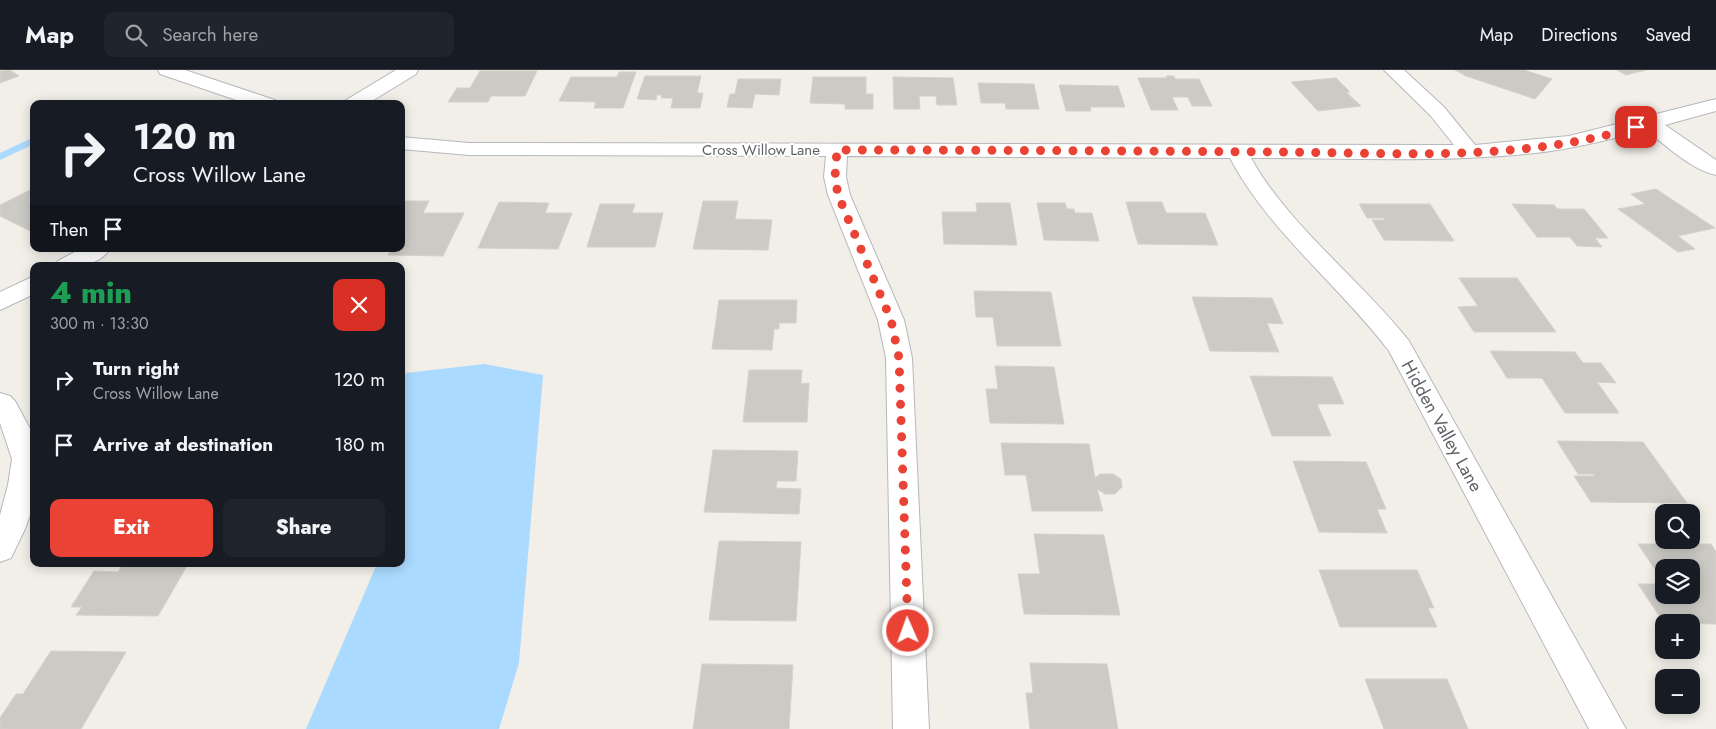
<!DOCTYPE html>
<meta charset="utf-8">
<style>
:root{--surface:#171b24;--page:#20242c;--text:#f1f3f6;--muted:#9ea1a6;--line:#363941;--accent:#ea4335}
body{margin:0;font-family:Jost,sans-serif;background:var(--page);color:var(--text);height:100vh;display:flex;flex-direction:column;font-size:19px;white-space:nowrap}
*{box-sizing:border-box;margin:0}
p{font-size:16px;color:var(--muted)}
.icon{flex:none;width:28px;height:28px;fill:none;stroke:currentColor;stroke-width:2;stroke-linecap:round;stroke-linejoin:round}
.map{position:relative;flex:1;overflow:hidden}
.drawer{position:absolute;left:30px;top:192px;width:375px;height:305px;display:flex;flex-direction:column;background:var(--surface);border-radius:10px;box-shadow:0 2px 12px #0003}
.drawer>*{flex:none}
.top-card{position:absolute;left:30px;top:30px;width:375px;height:152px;border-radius:10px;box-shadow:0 2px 12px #0003;background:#171b24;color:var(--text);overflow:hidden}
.controls{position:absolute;left:1655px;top:434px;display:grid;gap:10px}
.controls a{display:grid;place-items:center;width:45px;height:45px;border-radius:10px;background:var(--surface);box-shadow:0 2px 12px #0003;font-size:25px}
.pin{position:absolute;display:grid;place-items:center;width:42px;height:42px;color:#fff;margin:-21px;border-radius:10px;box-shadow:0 2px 8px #0006}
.me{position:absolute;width:55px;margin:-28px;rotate:358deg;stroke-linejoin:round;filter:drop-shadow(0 0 4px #0008)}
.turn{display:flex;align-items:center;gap:18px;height:105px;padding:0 20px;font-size:22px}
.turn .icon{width:65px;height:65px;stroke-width:2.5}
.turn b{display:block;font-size:35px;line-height:42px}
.then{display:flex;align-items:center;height:48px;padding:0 20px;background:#0003;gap:10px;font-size:19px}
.round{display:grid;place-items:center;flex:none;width:52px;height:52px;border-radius:10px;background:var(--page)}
.headline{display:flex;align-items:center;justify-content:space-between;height:85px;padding:0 20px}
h1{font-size:30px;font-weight:800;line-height:38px;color:#1e9e55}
.action{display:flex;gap:10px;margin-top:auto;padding:10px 20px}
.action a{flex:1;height:58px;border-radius:10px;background:var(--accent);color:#fff;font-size:20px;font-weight:800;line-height:58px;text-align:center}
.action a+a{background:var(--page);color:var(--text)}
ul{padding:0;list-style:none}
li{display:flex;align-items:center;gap:15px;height:65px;padding:0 20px}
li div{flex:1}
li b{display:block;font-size:19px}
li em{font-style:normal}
header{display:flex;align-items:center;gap:30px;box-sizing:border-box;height:70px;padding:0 25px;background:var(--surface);border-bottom:1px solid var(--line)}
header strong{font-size:24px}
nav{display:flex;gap:28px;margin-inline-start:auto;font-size:18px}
.search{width:350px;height:45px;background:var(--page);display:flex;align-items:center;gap:12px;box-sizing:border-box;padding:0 18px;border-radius:10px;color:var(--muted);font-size:19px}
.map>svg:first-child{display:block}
.water{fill:#aadaff}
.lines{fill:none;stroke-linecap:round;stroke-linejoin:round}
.stream{fill:#aadaff;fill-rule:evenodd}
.building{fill:#cccac5;stroke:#d6d1c6}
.minor-casing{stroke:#b5b8bc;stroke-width:2}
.minor{fill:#fff;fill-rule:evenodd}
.route{stroke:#ea4335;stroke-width:9;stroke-dasharray:0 16.2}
.labels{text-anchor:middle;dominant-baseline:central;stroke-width:4;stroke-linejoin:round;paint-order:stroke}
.far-street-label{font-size:15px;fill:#5f6368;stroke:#fff}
.street-label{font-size:18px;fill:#5f6368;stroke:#fff}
</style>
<header>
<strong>Map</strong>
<div class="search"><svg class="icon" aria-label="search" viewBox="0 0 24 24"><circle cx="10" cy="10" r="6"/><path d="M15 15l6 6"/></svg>Search here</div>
<nav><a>Map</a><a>Directions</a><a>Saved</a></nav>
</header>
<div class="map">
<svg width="1716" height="659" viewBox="0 0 1716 659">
<rect width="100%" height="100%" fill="#f1efe8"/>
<path class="water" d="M484,294l59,11 -24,288 -20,66h-193l71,-165h24v-182l5,-9z"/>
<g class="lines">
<path class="stream" d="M34,67v7l-34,16v-7z"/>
</g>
<path class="building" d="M10,0l9,6 -19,7v-12z
M1455,0h69l28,9 -17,20 -69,-23z
M1617,0h29l-20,5z
M480,1h57l-12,25h-34l-3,6h-40l9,-14h13z
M619,2h17l-13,36h-29l2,-6 -37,-1 12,-24h46z
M645,6h56l-4,17h6l-3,15h-29l2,-10h-12l1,-3h-5l-1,5 -19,-1z
M1166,6h8l1,3h24l13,27h-20l-4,-9h-16l6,13h-27l-13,-32h29z
M813,7h53v17h7v15h-28v-5l-35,-1z
M893,7l60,1 4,27h-20l-1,-9h-17l1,13h-26z
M1336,8l14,14h-4l15,14 -43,5 -27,-29z
M738,9h43l-2,16 -24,-1 -3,14 -25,-1 3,-13h5z
M978,13l56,1 5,25h-33l-1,-6h-24z
M1059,15l59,1 7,21h-35l1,4h-25z
M34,118v45l-34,-17v-11z
M1656,119l59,39 -37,8 17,13 -17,3 -60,-43 27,-5 -14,-10z
M401,131h28l-6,12h41l-21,43 -55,-1 4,-6h9z
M703,131h35l-3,18 37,1 -4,30 -75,-1z
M499,132l50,1 -4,10h27l-14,36 -80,-1z
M1126,132h36l4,11h39l13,32 -80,-1z
M976,133h34l7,42 -73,-1 -2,-32h35z
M1037,133h28l2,6h7l1,4h17l7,28 -55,-1z
M600,134h35l-3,9h31l-8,34h-68z
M1359,134h71l24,37 -70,-1 -12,-20h13l-1,-2h-17z
M1512,134l42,1 3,4h27l24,29h-13l7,9 -25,-1 -7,-9h-33z
M1459,208h58l39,54h-82l-16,-25 20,-1z
M974,221l77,1 10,54h-64l-4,-29h-17z
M1192,227l80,1 11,26 -16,-1 12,29 -69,-1z
M719,230h78l-1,23h-17v6h-5l-2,21 -60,-1z
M1490,281l85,1 8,11h18l15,20 -19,-1 22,31h-54l-23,-35h-35z
M995,296l59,1 10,57 -74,-1 -4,-34h12z
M749,300h53l-1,14 8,-1 -2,39h-64z
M1250,306l82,1 12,27h-27l14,32h-59z
M1557,371l86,1 44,61 -96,-1 -17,-26h21l-2,-2h-15z
M1001,373l88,1 6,34 5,-4h13l8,5 1,8 -7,7h-10l-8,-5 6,22h-71l-6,-36h-21z
M713,380l85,1 -2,30h-19l-1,7 25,1 -2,25 -95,-2z
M1293,391l73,1 20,47h-9l10,24 -68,-1z
M1034,464l70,1 16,80 -96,-1 -6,-40h22z
M719,471l82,1 -5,79 -87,-1z
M1638,474h73l5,8v72l-52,-1 -26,-39h26v11h27v-27h-27v15z
M123,494h65l-30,52 -82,-1 6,-8h-11l23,-36 24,1z
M1319,500h98l17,38h-6l9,19h-97z
M51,581l75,1 -45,77h-81v-11l16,-24h7z
M1030,593l77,1 11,65h-88l-4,-36h7z
M702,594l91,1 -4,64h-96z
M1365,609h82l21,50h-84z"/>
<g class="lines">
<g class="minor-casing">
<path id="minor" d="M158,0h27l90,30 3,4h-30l-88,-30z
M396,0h22l-2,4 -49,30h-24l3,-4z
M1384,0h20l40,37 31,38 94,-9 147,-37v12l-51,14 51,35v15c-26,-6 -49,-29 -70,-45 -37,10 -74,19 -111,23 -94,10 -190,5 -284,5 37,67 109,121 158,183l217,388h-37l-200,-378c-50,-66 -120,-119 -159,-193l-383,-2 -1,21 4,18 54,125 8,38 17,371h-36l-7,-371 -8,-38 -50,-125 -4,-18 2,-21 -357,-1 -68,-6v-12l68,6 985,2 -24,-30z
M80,179h30c-13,19 -36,17 -56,17l4,-5z
M34,206v18l-34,16v-18z
M0,323l10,3 5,5 19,35v68l-9,25 -14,29 -11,4v-47l8,-30 4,-26 -12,-36z"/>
</g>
<use href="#minor" class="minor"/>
</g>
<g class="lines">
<path class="route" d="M908,561l-9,-273 -8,-38 -53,-125 -3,-18 2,-27c148,0 296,1 443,2 118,1 242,10 356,-25"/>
</g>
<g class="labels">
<g class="far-street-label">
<text x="761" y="80">Cross Willow Lane</text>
</g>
<g class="street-label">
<text transform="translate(1442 356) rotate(61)">Hidden Valley Lane</text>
</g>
</g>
</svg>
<div class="controls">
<a><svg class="icon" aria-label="search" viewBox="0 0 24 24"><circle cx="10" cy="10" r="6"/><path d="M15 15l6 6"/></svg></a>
<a><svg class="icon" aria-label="layers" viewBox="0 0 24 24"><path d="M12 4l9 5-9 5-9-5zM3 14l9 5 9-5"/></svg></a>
<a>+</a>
<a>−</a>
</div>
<div class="pin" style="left:1636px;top:57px;background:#d93025"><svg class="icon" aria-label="arrive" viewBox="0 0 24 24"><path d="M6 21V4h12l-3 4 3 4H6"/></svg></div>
<svg class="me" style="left:908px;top:561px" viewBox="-20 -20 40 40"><circle r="17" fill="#ea4335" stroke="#fff" stroke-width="3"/><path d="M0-11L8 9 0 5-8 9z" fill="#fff"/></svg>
<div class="top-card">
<div class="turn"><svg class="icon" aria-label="right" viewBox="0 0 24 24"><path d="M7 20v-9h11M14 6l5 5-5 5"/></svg><div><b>120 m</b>Cross Willow Lane</div></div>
<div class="then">Then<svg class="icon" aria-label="arrive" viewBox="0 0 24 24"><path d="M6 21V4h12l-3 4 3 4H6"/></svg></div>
</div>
<section class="drawer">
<div class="headline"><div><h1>4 min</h1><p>300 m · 13:30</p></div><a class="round" style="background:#d93025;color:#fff"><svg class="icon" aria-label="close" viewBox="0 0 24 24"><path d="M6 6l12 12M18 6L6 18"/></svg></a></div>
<ul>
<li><svg class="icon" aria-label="right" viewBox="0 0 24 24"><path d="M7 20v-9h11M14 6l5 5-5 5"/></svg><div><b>Turn right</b><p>Cross Willow Lane</p></div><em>120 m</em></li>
<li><svg class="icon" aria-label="arrive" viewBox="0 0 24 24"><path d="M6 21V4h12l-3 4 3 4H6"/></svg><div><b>Arrive at destination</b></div><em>180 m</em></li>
</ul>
<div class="action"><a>Exit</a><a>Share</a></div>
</section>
</div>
